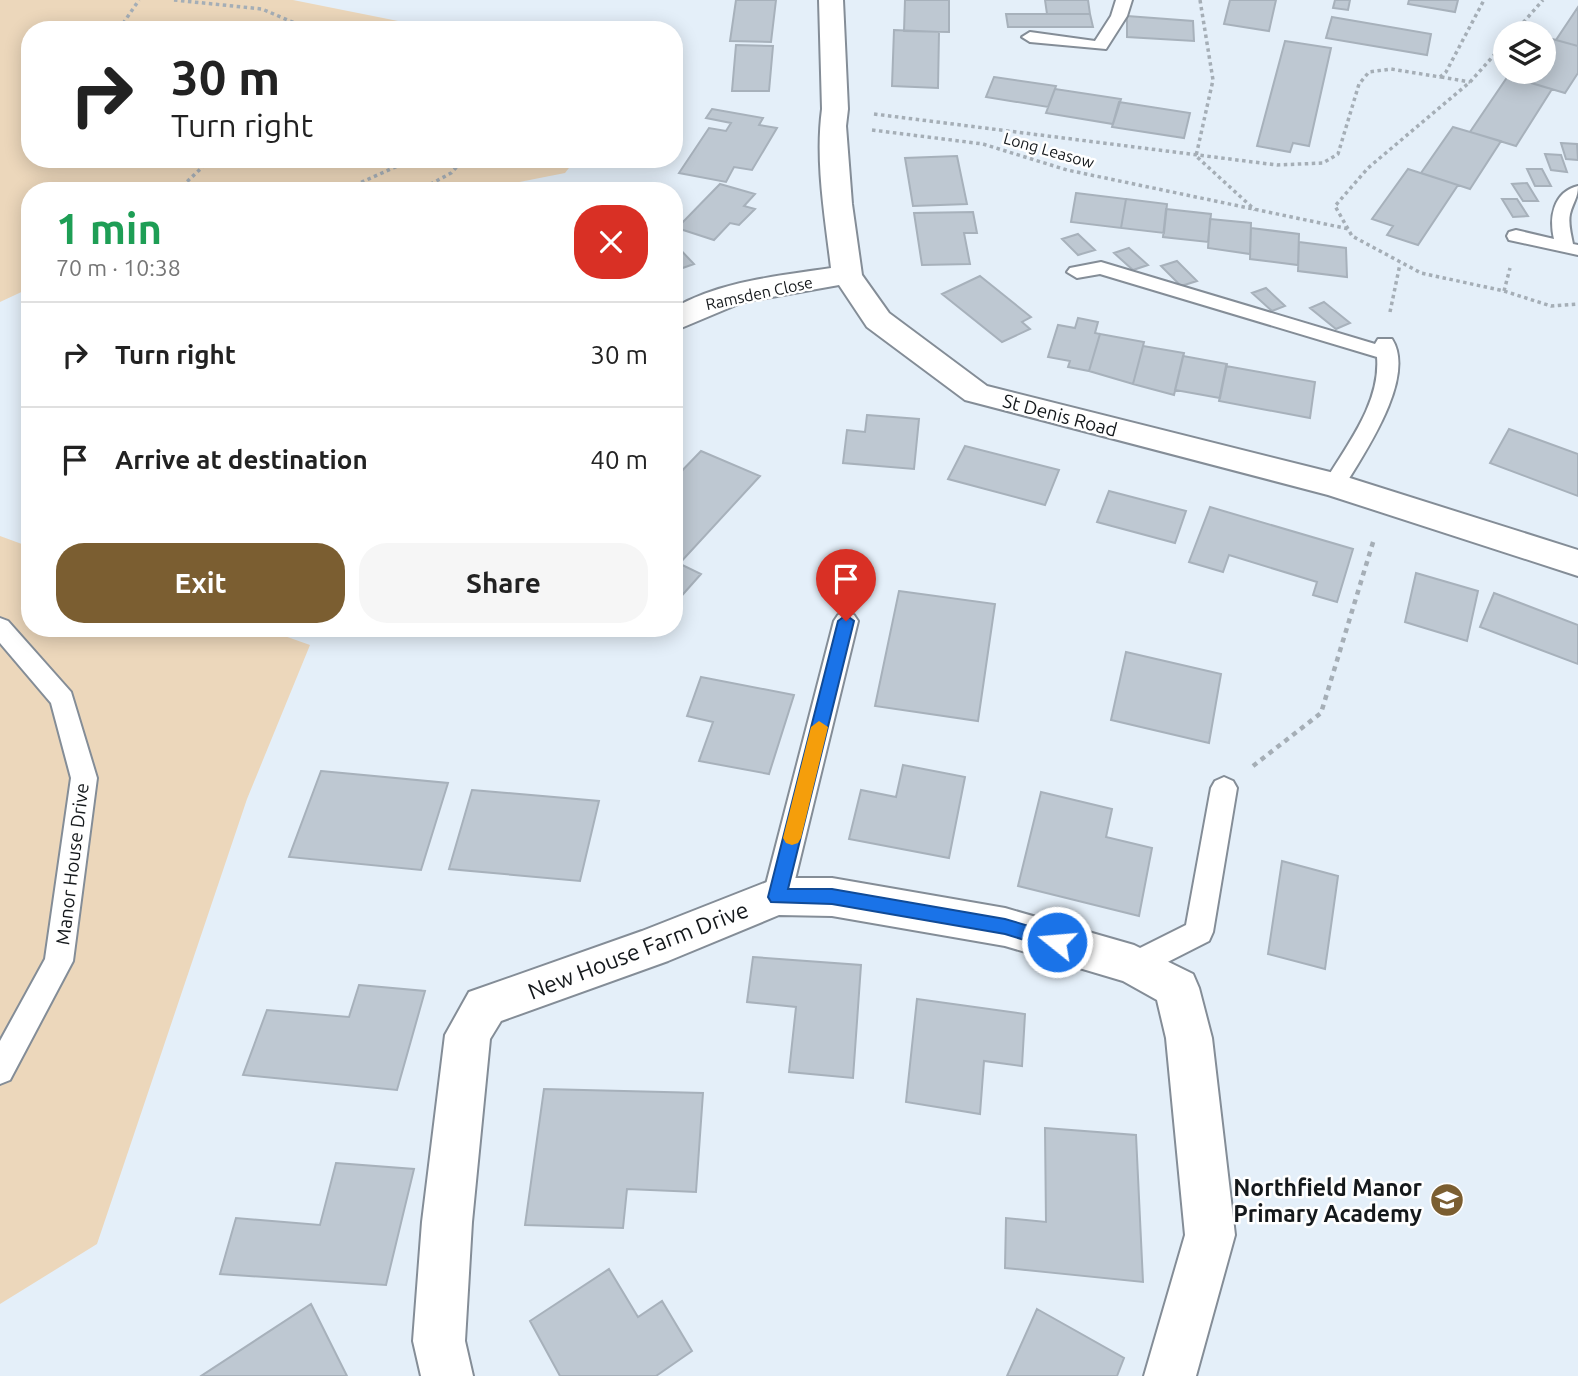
<!DOCTYPE html>
<meta charset="utf-8">
<style>
:root{--surface:#fff;--page:#f6f6f6;--text:#222;--muted:#767676;--line:#e0e0e0;--accent:#7b5e31}
body{margin:0;font-family:Ubuntu,sans-serif;background:var(--page);color:var(--text);height:100vh;display:flex;flex-direction:column;font-size:26px;white-space:nowrap}
*{box-sizing:border-box;margin:0}
p{font-size:23px;color:var(--muted)}
.icon{flex:none;width:38px;height:38px;fill:none;stroke:currentColor;stroke-width:2;stroke-linecap:round;stroke-linejoin:round}
.map{position:relative;flex:1;overflow:hidden}
.side{position:absolute;left:21px;top:182px;width:662px;height:455px;display:flex;flex-direction:column;background:var(--surface);border-radius:28px;box-shadow:0 4px 18px #0003}
.side>*{flex:none}
.guide{position:absolute;left:21px;top:21px;width:662px;height:147px;border-radius:28px;box-shadow:0 4px 18px #0003;background:#fff;color:var(--text);overflow:hidden}
.controls{position:absolute;left:1493px;top:21px;display:grid;gap:14px}
.controls a{display:grid;place-items:center;width:63px;height:63px;border-radius:50%;background:var(--surface);box-shadow:0 4px 18px #0003;font-size:35px}
.pin{position:absolute;display:grid;place-items:center;width:60px;height:60px;color:#fff;margin:-72px -30px;border-radius:50% 50% 50% 0;rotate:-45deg;box-shadow:0 0 7px #0007}
.pin .icon{rotate:45deg}
.me{position:absolute;width:77px;margin:-38px;rotate:287deg;stroke-linejoin:round;filter:drop-shadow(0 0 5px #0008)}
.turn{display:flex;align-items:center;gap:24px;height:147px;padding:0 35px;font-size:32px}
.turn .icon{width:91px;height:91px;stroke-width:2.5}
.turn b{display:block;font-size:49px;line-height:60px}
.round{display:grid;place-items:center;flex:none;width:74px;height:74px;border-radius:28px;background:var(--page)}
.head{display:flex;align-items:center;justify-content:space-between;height:119px;padding:0 35px}
h1{font-size:42px;font-weight:700;line-height:52px;color:#1e9e55}
.primary-button{display:flex;gap:14px;margin-top:auto;padding:14px 35px}
.primary-button a{flex:1;height:80px;border-radius:28px;background:var(--accent);color:#fff;font-size:28px;font-weight:700;line-height:80px;text-align:center}
.primary-button a+a{background:var(--page);color:var(--text)}
ul{padding:0;list-style:none}
li{display:flex;align-items:center;gap:21px;height:105px;padding:0 35px;border-top:2px solid var(--line)}
li div{flex:1}
li b{display:block;font-size:26px}
li em{font-style:normal}
.map>svg:first-child{display:block}
.green{fill:#ecd7bb}
.building{fill:#bec8d2;stroke:#a7b1bb;stroke-width:2}
.lines{fill:none;stroke-linecap:round;stroke-linejoin:round}
.lane-casing{stroke:#848d97;stroke-width:4}
.street-casing{stroke:#848d97;stroke-width:4}
.path-far1{stroke:#a5aeb6;stroke-width:3.5;stroke-dasharray:3.5 3.5;stroke-linecap:butt}
.path{stroke:#a5aeb6;stroke-width:4.5;stroke-dasharray:5 5;stroke-linecap:butt}
.lane{fill:#fff;fill-rule:evenodd}
.street{fill:#fff;fill-rule:evenodd}
.route{fill:#1a73e8;stroke:#114b97;stroke-width:2}
.slow{fill:#f59e0b}
.labels{text-anchor:middle;dominant-baseline:central;stroke-width:5;stroke-linejoin:round;paint-order:stroke}
.far-street-label{font-size:16px;fill:#15191c;stroke:#fff}
.street-label{font-size:19px;fill:#15191c;stroke:#fff}
.near-street-label{font-size:23px;fill:#15191c;stroke:#fff}
.near-poi-label{font-size:23px;font-weight:bold;fill:#15191c;stroke:#fff;text-anchor:end}
</style>
<div class="map">
<svg width="1578" height="1376" viewBox="0 0 1578 1376">
<rect width="100%" height="100%" fill="#e4eff9"/>
<path class="green" d="M0,0h293l150,30h-413v129h546l-11,14 -91,18h-444v97l-30,14z
M0,536l30,11v81h232l48,17 -63,154 -150,445 -97,60z"/>
<path class="building" d="M736,0h40l-5,42 -41,-1z
M905,0h44v32l-45,-1z
M1045,0h43l2,14h-43z
M1230,0h46l-7,31 -45,-7z
M1335,0h15l-2,10 -15,-2z
M1409,0h49l-3,12 -47,-8z
M1578,7v39l-22,-6z
M1006,14h84l3,13h-85z
M1127,16l66,5 1,20 -67,-4z
M1332,17l99,17 -4,21 -101,-17z
M894,30l45,2 -1,56 -46,-2z
M1545,37l33,9v27l-13,20 -48,-14 4,-7h23z
M1285,41l46,7 -22,98 -16,-3 -3,9 -33,-6z
M736,45l37,1 -4,45h-37z
M1508,76l44,13 -36,57 -46,-14z
M994,77l62,9 -8,21 -62,-10z
M1055,89l66,10 -8,25 -67,-11z
M1119,102l71,11 -6,25 -72,-11z
M712,109l51,9 -4,7 18,3 -25,42 -18,-3 -8,15 -47,-9 30,-45 17,3 5,-8 -25,-5z
M1453,127l48,14 -31,48 -49,-16z
M1561,143l16,1 1,16 -12,-1z
M1545,154l16,1 6,17 -16,-2z
M957,156l10,48 -54,2 -8,-48z
M1408,169l50,16 -40,60 -31,-10 6,-9 -21,-7z
M1527,169h15l9,17h-16z
M1527,183l11,18h-15l-11,-17z
M720,184l35,10 -11,12 11,3 -16,16 -9,-2 -16,17 -37,-12z
M1076,193l50,6 -5,29 -50,-6z
M1126,199l41,5 -3,29 -43,-5z
M1502,199h15l11,17 -15,1z
M1166,209l45,5 -3,28 -45,-5z
M973,212l4,21h-13l6,31 -48,1 -8,-52z
M1210,219l41,4 -1,31 -42,-6z
M1251,228l48,6 -1,31 -48,-6z
M1078,234l17,16 -17,5 -16,-16z
M1299,242l47,6 1,29 -49,-6z
M674,243l20,21 -20,7z
M1129,248l19,17 -15,5 -19,-17z
M1177,261l20,20 -16,5 -20,-20z
M980,276l51,41 -9,5 8,7 -28,13 -60,-48z
M1266,288l19,18 -13,5 -20,-18z
M1324,302l26,21 -14,6 -26,-21z
M1078,318l20,4 -3,11 5,1 -11,37 -21,-4 2,-6 -22,-4 10,-32 17,3z
M1100,334l44,8 -11,42 -44,-13z
M1143,346l41,7 -10,42 -41,-11z
M1183,356l44,8 -7,34 -45,-8z
M1226,366l89,16 -5,36 -91,-17z
M867,415l52,4 -5,50 -71,-6 4,-33 18,2z
M1509,429l69,25v42l-88,-33z
M965,446l94,24 -14,35 -97,-26z
M701,451l59,25 -81,88 -5,-3v-82z
M1109,491l77,20 -11,32 -78,-21z
M1210,507l143,42 -16,53 -24,-7 4,-13 -88,-27 -6,17 -34,-10z
M674,561l27,13 -24,27 -3,-1z
M1416,573l62,18 -11,50 -62,-19z
M899,591l96,13 -17,117 -103,-15z
M1494,593l84,32v39l-98,-37z
M1126,652l95,22 -12,69 -98,-23z
M701,677l93,18 -25,79 -70,-13 14,-39 -26,-6z
M903,765l62,12 -16,81 -100,-19 12,-49 35,7z
M321,771l127,12 -27,87 -132,-13z
M472,790l127,11 -19,80 -131,-12z
M1041,792l71,17 -6,28 46,11 -13,68 -121,-30z
M1282,861l56,15 -13,93 -57,-15z
M753,957l108,8 -8,113 -64,-6 7,-65 -49,-5z
M359,985l66,6 -28,99 -154,-15 24,-65 82,7z
M917,999l108,15 -3,52 -38,-5 -4,53 -74,-12z
M544,1089l159,4 -7,99 -69,-3 -4,39 -98,-3z
M1045,1128l91,7 7,147 -138,-14 1,-50 40,4z
M336,1163l78,6 -28,116 -166,-11 16,-56 84,7z
M609,1269l29,48 24,-16 30,50 -36,25h-96l-30,-55z
M311,1304l36,72h-146z
M1037,1309l87,49 -7,18h-110z"/>
<g class="lines">
<g class="lane-casing">
<path id="lane" d="M1116,0h16l-5,16 -21,33 -76,-7 -8,-5 8,-5 65,9 16,-25z
M1578,186c0,12 -5,16 -8,28 -2,9 1,20 3,30l5,1v10l-69,-15 -2,-4 2,-4 7,-2 38,9c-5,-21 -1,-47 24,-53z
M1101,262l274,82 3,-5h14c25,39 -29,116 -50,151l-8,3 -8,-3 -3,-5c22,-38 58,-81 54,-128l-277,-83 -23,4 -10,-6 3,-4z
M846,612l8,3 4,6 -67,275 -4,8 -10,4 -10,-4 -4,-8 71,-275 4,-6z
M0,618l8,3 63,71 26,86 -24,183 -63,119 -10,4v-43l45,-82 26,-181 -20,-75 -51,-60z
M1224,777l9,4 4,7 -24,144 -4,9 -65,33 -10,4 -10,-4 -4,-9 4,-9 62,-31 25,-137 4,-7z"/>
</g>
<g class="street-casing">
<path id="street" d="M819,0h24l5,109 -2,17 6,78 10,71 27,38 98,73 347,87 244,77v26l-250,-81 -363,-95 -98,-73 -28,-42 -96,17 -69,29v-23c46,-27 105,-32 157,-40 -6,-51 -16,-107 -9,-159z
M777,878h55l173,30 129,37 59,29 6,14 13,50 23,197 -39,141h-52l41,-141 -19,-197 -9,-38 -34,-19 -118,-35 -173,-30 -53,-1 -111,46 -167,60 -11,18 -18,183 -7,119 8,35h-52l-8,-35 9,-119 23,-187 24,-43 173,-61z"/>
</g>
<path class="path-far1" d="M174,0l88,9 49,21
M1200,0l13,80 -17,76 59,54
M123,30l-1,-5 17,-25
M1514,33l29,-33
M1505,43l-35,39 -102,86 -33,38 17,30 69,37 83,18 47,15 27,-2
M1441,77l29,5
M874,114l403,51 46,-2 15,-9 21,-70 10,-12 22,-3 49,8 6,-5 38,-72
M872,130l111,14 84,26 282,59
M177,191l34,-32
M342,191l71,-32
M418,191l33,-18 13,-14
M1504,291l6,-23
M1390,312l10,-48"/>
<path class="path" d="M1253,766l68,-53 53,-174"/>
<use href="#lane" class="lane"/>
<use href="#street" class="street"/>
</g>
<path class="route" d="M846,615l8,6 -66,268h44l173,30 58,17 3,6 -3,6 -6,2 -52,-16 -173,-30 -61,-2 -3,-5 70,-276z"/>
<path class="slow" d="M819,721l9,6 -27,111 -3,5 -6,2 -6,-2 -3,-5 28,-111z"/>
<defs>
<g id="school-disc" transform="scale(1.75)"><circle r="9.5" fill="#7b5e31" stroke="#fff"/><path d="M0-5L7-2L0 1L-7-2ZM-4 1L0 2.5L4 1V4Q0 6-4 4Z" fill="#fff"/></g>
</defs>
<g fill-rule="evenodd">
<use href="#school-disc" x="1447" y="1200"/>
</g>
<g class="labels">
<g class="far-street-label">
<text transform="translate(1049 150) rotate(16)">Long Leasow</text>
<text transform="translate(759 293) rotate(-12)">Ramsden Close</text>
</g>
<g class="street-label">
<text transform="translate(1060 415) rotate(15)">St Denis Road</text>
<text transform="translate(72 864) rotate(-83)">Manor House Drive</text>
</g>
<g class="near-street-label">
<text transform="translate(638 950) rotate(-21)">New House Farm Drive</text>
</g>
<g class="near-poi-label">
<text x="1422" y="1187">Northfield Manor<tspan x="1422" dy="26">Primary Academy</tspan></text>
</g>
</g>
</svg>
<div class="controls">
<a><svg class="icon" aria-label="layers" viewBox="0 0 24 24"><path d="M12 4l9 5-9 5-9-5zM3 14l9 5 9-5"/></svg></a>
</div>
<div class="pin" style="left:846px;top:621px;background:#d93025"><svg class="icon" aria-label="arrive" viewBox="0 0 24 24"><path d="M6 21V4h12l-3 4 3 4H6"/></svg></div>
<svg class="me" style="left:1057px;top:942px" viewBox="-20 -20 40 40"><circle r="17" fill="#1a73e8" stroke="#fff" stroke-width="3"/><path d="M0-11L8 9 0 5-8 9z" fill="#fff"/></svg>
<div class="guide">
<div class="turn"><svg class="icon" aria-label="right" viewBox="0 0 24 24"><path d="M7 20v-9h11M14 6l5 5-5 5"/></svg><div><b>30 m</b>Turn right</div></div>
</div>
<section class="side">
<div class="head"><div><h1>1 min</h1><p>70 m · 10:38</p></div><a class="round" style="background:#d93025;color:#fff"><svg class="icon" aria-label="close" viewBox="0 0 24 24"><path d="M6 6l12 12M18 6L6 18"/></svg></a></div>
<ul>
<li><svg class="icon" aria-label="right" viewBox="0 0 24 24"><path d="M7 20v-9h11M14 6l5 5-5 5"/></svg><div><b>Turn right</b></div><em>30 m</em></li>
<li><svg class="icon" aria-label="arrive" viewBox="0 0 24 24"><path d="M6 21V4h12l-3 4 3 4H6"/></svg><div><b>Arrive at destination</b></div><em>40 m</em></li>
</ul>
<div class="primary-button"><a>Exit</a><a>Share</a></div>
</section>
</div>
